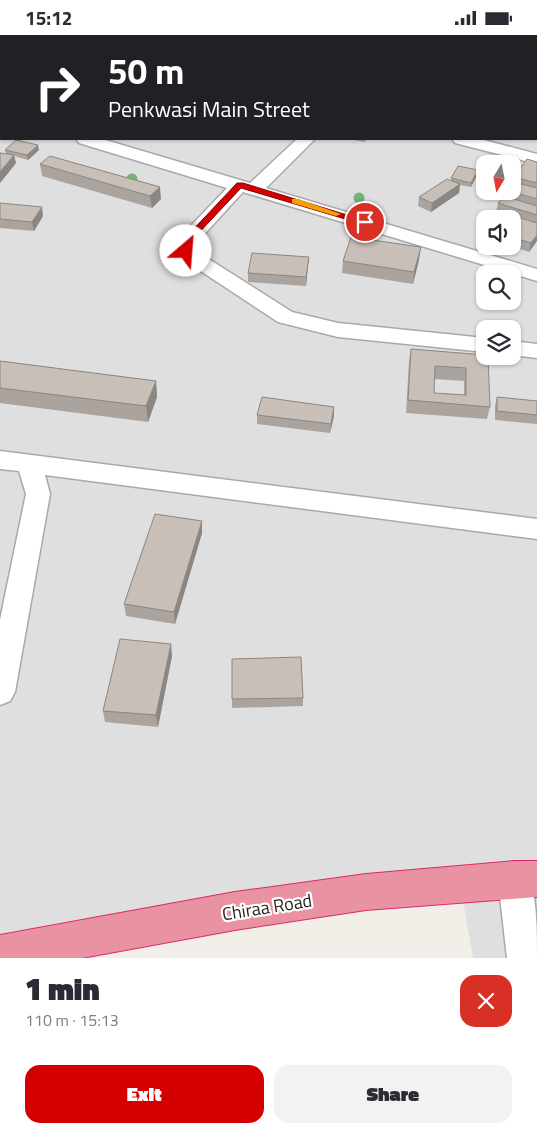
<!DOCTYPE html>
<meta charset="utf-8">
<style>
:root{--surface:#fff;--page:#f2f2f3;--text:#2b2b33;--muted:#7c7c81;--accent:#d40000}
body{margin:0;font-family:"Titillium Web",sans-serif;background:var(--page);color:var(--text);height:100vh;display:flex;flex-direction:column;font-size:19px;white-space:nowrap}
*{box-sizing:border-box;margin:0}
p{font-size:16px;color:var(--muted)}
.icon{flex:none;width:28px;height:28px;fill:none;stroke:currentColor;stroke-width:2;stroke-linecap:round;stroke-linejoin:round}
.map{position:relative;height:923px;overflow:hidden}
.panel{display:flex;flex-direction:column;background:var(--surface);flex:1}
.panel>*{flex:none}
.hud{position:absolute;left:0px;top:0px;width:538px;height:105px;box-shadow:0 1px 4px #0004;background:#202124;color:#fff;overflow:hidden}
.needle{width:32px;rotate:190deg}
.tools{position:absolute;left:476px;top:120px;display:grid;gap:10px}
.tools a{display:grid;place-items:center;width:45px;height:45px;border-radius:10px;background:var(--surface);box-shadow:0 1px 4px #0004;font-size:25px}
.pin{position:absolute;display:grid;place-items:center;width:42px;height:42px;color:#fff;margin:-21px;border:2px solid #fff;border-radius:50%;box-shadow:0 1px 5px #0007}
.me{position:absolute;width:55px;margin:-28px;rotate:27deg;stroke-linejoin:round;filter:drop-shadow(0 0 4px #0008)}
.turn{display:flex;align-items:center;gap:18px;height:105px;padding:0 25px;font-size:22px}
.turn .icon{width:65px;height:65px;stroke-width:2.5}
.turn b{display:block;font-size:35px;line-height:42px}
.round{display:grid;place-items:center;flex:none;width:52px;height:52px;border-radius:15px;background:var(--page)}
.headline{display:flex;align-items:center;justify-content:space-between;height:85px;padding:0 25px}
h1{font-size:30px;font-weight:800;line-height:38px}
.action{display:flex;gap:10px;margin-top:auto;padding:10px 25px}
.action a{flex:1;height:58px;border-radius:15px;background:var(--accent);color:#fff;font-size:20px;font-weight:800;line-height:58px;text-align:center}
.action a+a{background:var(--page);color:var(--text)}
.status{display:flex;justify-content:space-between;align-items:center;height:35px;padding:0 25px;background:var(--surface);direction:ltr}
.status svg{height:14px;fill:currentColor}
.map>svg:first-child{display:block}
.residential{fill:#e0dfdf;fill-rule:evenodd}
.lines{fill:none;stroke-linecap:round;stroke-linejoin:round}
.minor-casing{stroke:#a9a9a9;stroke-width:3}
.highway-casing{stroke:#dc2a67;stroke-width:2}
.minor{fill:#fff;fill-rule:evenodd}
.highway{fill:#e892a2;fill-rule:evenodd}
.tree{fill:#74b475}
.wall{fill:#aba49e;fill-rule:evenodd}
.shaded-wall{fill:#8b8681}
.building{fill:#c7bfb8;stroke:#8b8681;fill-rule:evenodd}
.route{fill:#d40000;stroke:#8a0000}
.slow{fill:#f59e0b}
.labels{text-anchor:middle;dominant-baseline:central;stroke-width:4.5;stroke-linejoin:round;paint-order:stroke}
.near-street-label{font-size:18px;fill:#222;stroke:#fff}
</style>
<div class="status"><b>15:12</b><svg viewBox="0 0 49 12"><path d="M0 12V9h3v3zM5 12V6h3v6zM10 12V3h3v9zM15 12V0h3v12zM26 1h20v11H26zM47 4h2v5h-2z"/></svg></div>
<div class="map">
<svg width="537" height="923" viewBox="0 0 537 923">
<rect width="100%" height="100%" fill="#f2efe9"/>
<path class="residential" d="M0,0h537v923h-64l-16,-92 -457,79zM1,1h535v103h-535zM485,129h27v27h-27zM485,184h27v27h-27zM485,239h27v27h-27zM485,294h27v27h-27z"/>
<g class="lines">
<g class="minor-casing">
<path id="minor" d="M84,0h18l1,1h-19z
M412,0h19l1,1h-20z
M536,24h1v10h-1z
M0,74h1v10h-1z
M76,104h26l148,44 47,-44h18l-49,49 271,81v12l-294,-89 -43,47 -4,11 8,6 88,56 46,11 147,15v14l-147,-15 -60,-15 -88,-58 -14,-13 8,-18 43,-45 -148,-45z
M452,104h28l57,15v10l-82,-21z
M512,306l25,3v14l-25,-3z
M0,416l537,68v20l-492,-64 5,19 -35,198 -5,9 -10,4v-85l26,-126 -7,-23 -19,-2z
M515,828l12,4c10,29 10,61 10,91h-30l-9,-79 5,-12z"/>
</g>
<g class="highway-casing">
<path id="highway" d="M515,826h22v36l-171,13 -131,20 -153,28h-82v-23l235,-43 131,-18z"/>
</g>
<use href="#minor" class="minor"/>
<use href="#highway" class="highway"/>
</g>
<g class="tree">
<circle cx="132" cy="144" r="5.5"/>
<circle cx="359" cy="163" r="5.5"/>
</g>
<path class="wall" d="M191,0h18l-1,1h-13z
M224,0h38v1h-38z
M283,0h36v1h-36z
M348,104h18l-1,3z
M5,115h34l-11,10 -14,-4 2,7 -16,20v-30l6,1z
M537,127v79l-8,11 -18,-6h1v-27l-16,-7 2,-9 8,-6 1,-6h5v-8l2,-6z
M40,129l121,35 -9,9 -110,-32z
M477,140l-6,12 -11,-2 -1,8 -28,19 -13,-6 1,-9 32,-17v-2z
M0,168l43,13 -9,15 -34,-3z
M485,193v11l-3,-1 2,-9z
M309,222l-3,29 -58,-4v-9z
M419,225l-6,24 -71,-11 1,-12z
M411,314l74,6 5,52 -3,12 -81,-6 3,-52zM434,344l30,2v14l-30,-2z
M0,326l156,20 1,16 -9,25 -148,-19z
M497,362l40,4v23l-42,-4v-14z
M334,372v9l-4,17 -73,-9v-9z
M202,486v12l-27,91 -49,-8 -2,-12z
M172,621l-14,71 -53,-5 -2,-11z
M303,663v8l-71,2v-9z"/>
<path class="shaded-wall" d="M38,110l1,5 -11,10 -1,-5z
M14,120l2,8 -16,20v-11z
M478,135l-1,5 -6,12v-4z
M460,149l-1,9 -28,19 1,-9z
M160,152l1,12 -9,9 -2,-12z
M42,172l1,9 -9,15 -2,-9z
M537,200v6l-8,11 2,-9z
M421,212l-2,13 -6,24 1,-12z
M309,222l-1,8 -2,21v-9z
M156,346l1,16 -9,25 -2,-16z
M334,372v9l-4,17 1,-9z
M202,486v12l-27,91 -1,-12z
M171,609l1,12 -14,71 -2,-12z"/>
<path class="building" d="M29,0h52l-1,1h-54z
M300,0h16l-1,1h-8z
M16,105l22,5 -11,10 -22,-5z
M0,118l14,2 -14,17z
M50,121l110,31 -10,9 -110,-32z
M527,124l10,3v21l-23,-6z
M458,131l20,4 -7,13 -20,-5z
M447,144l13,5 -28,19 -13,-6z
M514,147l23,6v11l-28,-8h3v-7z
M504,161l33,10v9l-39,-12z
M0,168l42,4 -10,15 -32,-3z
M497,176l40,12v12l-6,8 -19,-6v-18h-20z
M351,202l70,10 -7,25 -71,-11z
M252,218l57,4 -3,20 -58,-4z
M411,314l74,6v1h3l2,51 -82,-7zM435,331l31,2v27l-32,-2z
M0,326l156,20 -10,25 -146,-18z
M262,362l72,10 -3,17 -74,-9z
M497,362l40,4v14l-40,-4z
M155,479l47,7 -28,91 -50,-8z
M120,604l51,5 -15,71 -53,-4z
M301,622l2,41 -71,1v-40z"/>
<path class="route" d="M237,148h6l127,39 -8,2 -121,-36 -46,49 -5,16h-7l5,-18z"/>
<path class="slow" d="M292,164h6l43,15 -5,2 -44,-13z"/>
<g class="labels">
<g class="near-street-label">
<text transform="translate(267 872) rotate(-9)">Chiraa Road</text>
</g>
</g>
</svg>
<div class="tools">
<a><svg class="needle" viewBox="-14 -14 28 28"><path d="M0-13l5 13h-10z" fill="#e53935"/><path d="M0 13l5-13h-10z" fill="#7c7c81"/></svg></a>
<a><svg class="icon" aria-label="sound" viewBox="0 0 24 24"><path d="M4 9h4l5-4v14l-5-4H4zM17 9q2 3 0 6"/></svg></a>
<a><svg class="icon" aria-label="search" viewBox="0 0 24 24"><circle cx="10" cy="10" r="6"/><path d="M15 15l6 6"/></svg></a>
<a><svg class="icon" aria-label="layers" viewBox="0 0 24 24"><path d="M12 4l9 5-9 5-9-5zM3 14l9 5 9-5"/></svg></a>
</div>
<div class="pin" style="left:365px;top:187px;background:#d93025"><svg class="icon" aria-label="arrive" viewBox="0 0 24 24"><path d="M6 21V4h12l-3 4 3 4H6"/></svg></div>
<svg class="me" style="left:186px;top:216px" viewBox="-20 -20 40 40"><circle r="19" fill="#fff"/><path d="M0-13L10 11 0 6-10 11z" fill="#d40000"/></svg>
<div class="hud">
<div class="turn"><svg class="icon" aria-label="right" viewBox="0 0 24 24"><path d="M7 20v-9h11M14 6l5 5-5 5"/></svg><div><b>50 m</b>Penkwasi Main Street</div></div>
</div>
</div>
<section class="panel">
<div class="headline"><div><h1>1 min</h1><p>110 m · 15:13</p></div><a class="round" style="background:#d93025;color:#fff"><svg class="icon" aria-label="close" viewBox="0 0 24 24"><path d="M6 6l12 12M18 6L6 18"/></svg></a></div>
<div class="action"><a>Exit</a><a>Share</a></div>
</section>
